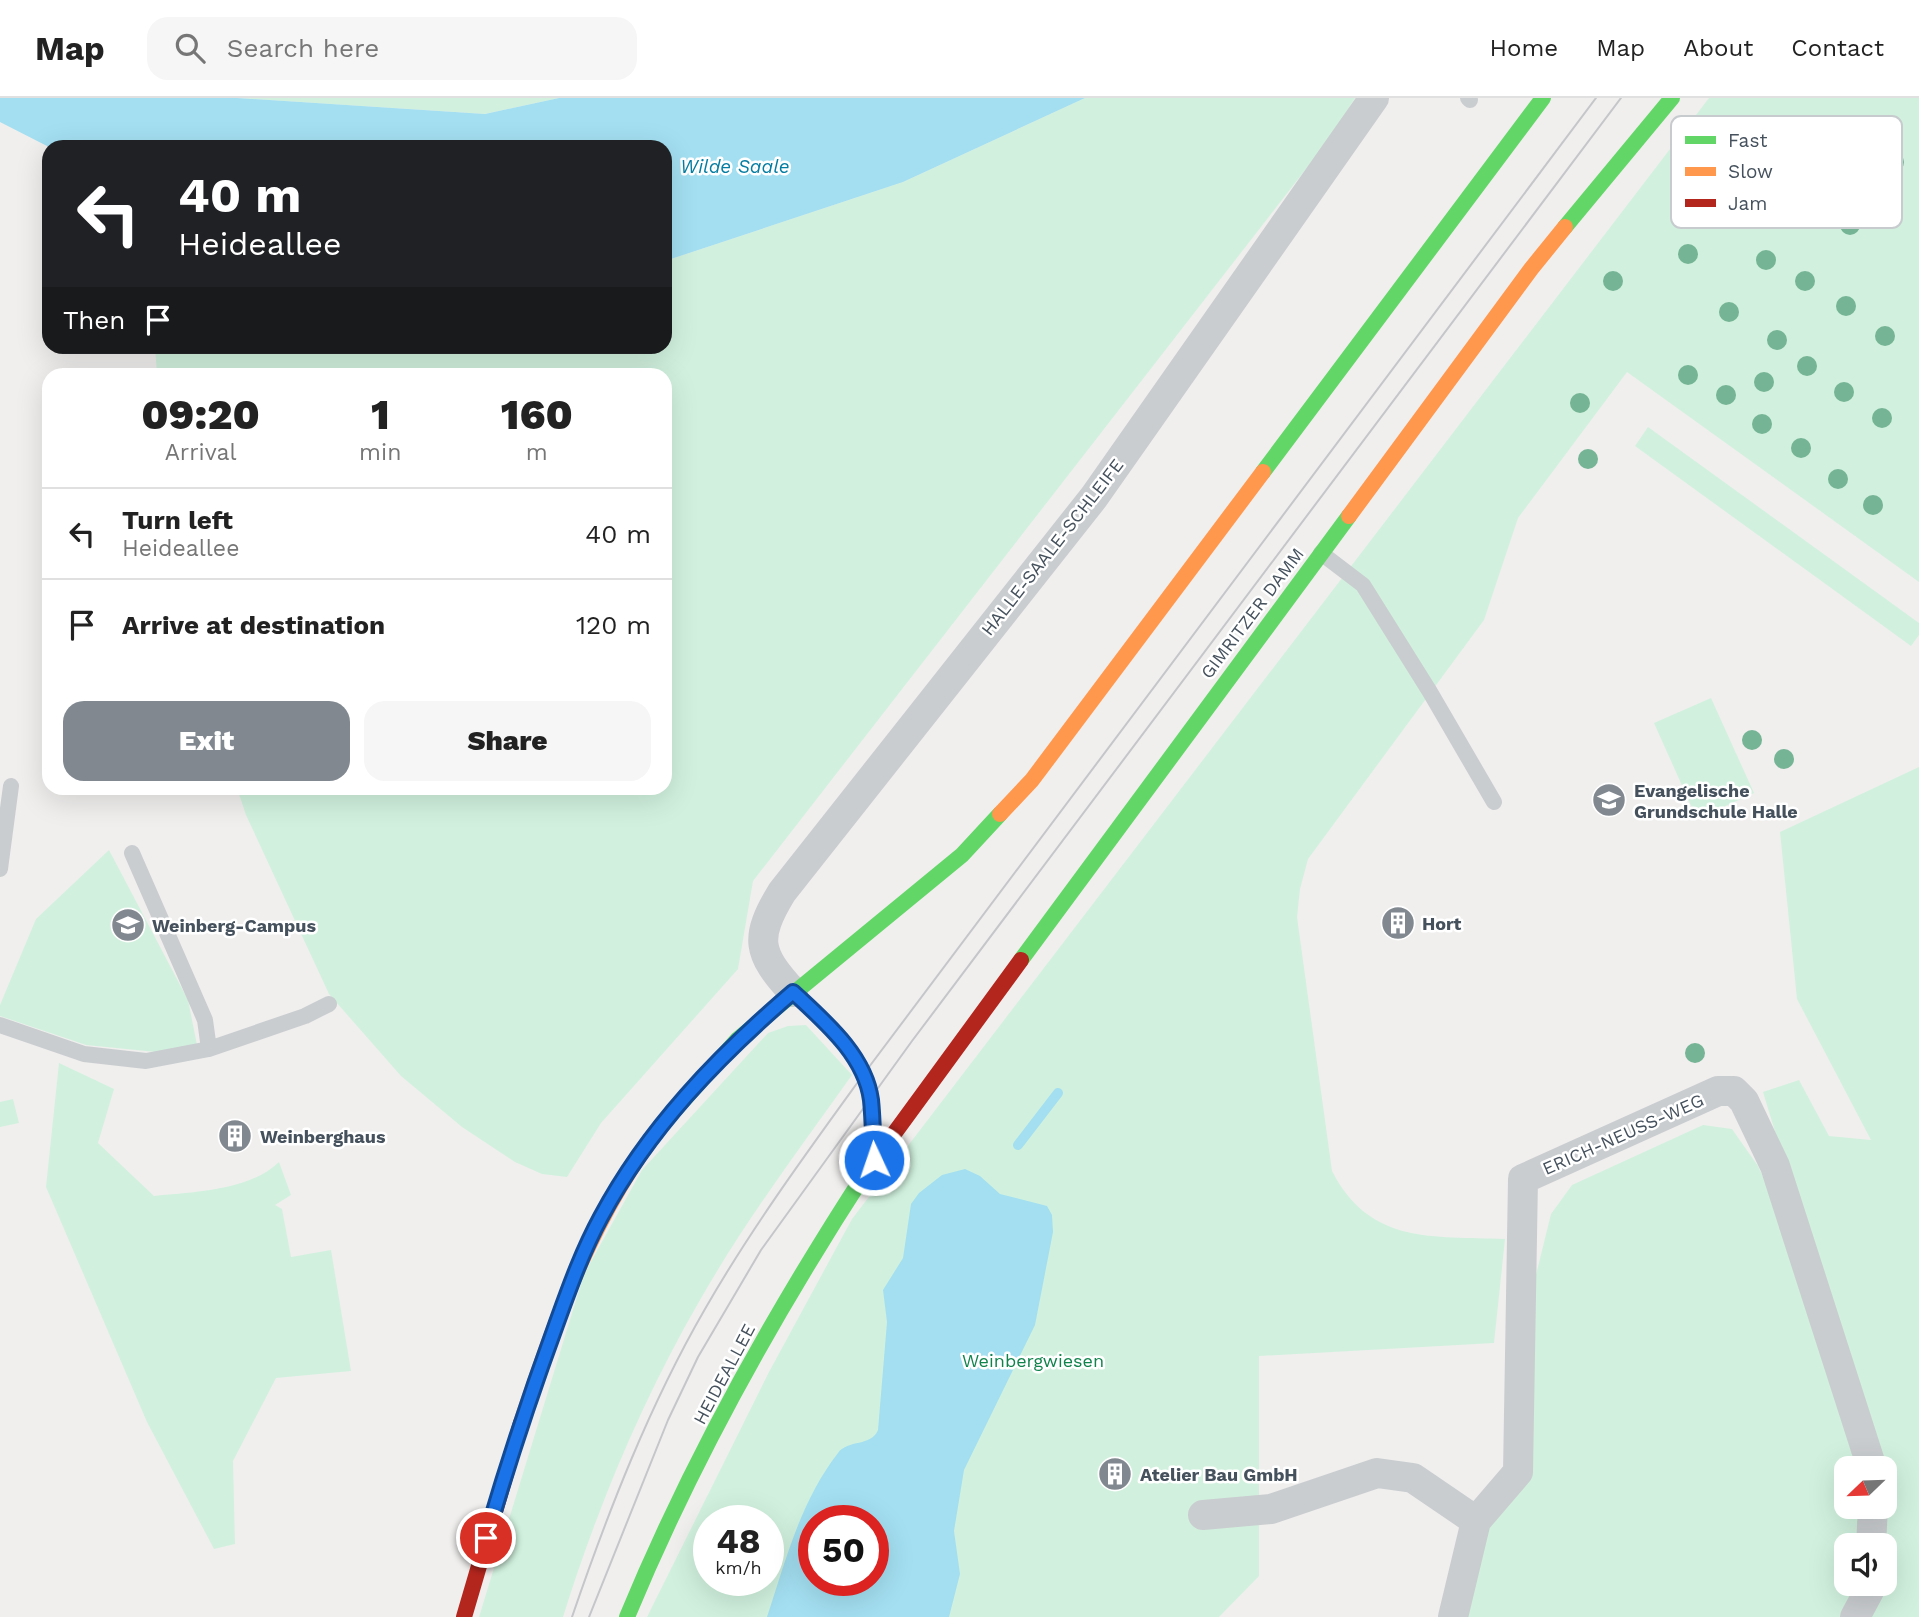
<!DOCTYPE html>
<style>
:root{--surface:#fff;--page:#f6f6f6;--text:#222;--muted:#767676;--line:#e0e0e0;--accent:#818890}
body{margin:0;font-family:"Work Sans",sans-serif;background:var(--page);color:var(--text);height:100vh;display:flex;flex-direction:column;font-size:26px;white-space:nowrap}
*{box-sizing:border-box;margin:0}
p{font-size:23px;color:var(--muted)}
.icon{flex:none;width:38px;height:38px;fill:none;stroke:currentColor;stroke-width:2;stroke-linecap:round;stroke-linejoin:round}
.map{position:relative;flex:1;overflow:hidden}
.details{position:absolute;left:42px;top:270px;width:630px;height:427px;display:flex;flex-direction:column;background:var(--surface);border-radius:21px;box-shadow:0 7px 28px #0002}
.details>*{flex:none}
.banner{position:absolute;left:42px;top:42px;width:630px;height:214px;border-radius:21px;box-shadow:0 7px 28px #0002;background:#202124;color:#fff;overflow:hidden}
.needle{width:46px;rotate:247deg}
.fabs{position:absolute;left:1834px;top:1358px;display:grid;gap:14px}
.fabs a{display:grid;place-items:center;width:63px;height:63px;border-radius:14px;background:var(--surface);box-shadow:0 7px 28px #0002;font-size:35px}
.speed{position:absolute;left:693px;top:1407px;display:flex;gap:14px;font-size:35px;font-weight:700;text-align:center}
.speed>*{display:grid;place-content:center;width:91px;height:91px;border-radius:50%;background:var(--surface);box-shadow:0 7px 28px #0002;line-height:1}
.speed small{font-size:18px;font-weight:400}
.speed .limit{border:10px solid #d22;background:#fff;color:#111}
.pin{position:absolute;display:grid;place-items:center;width:60px;height:60px;color:#fff;margin:-30px;border:4px solid #fff;border-radius:50%;box-shadow:0 2px 7px #0007}
.me{position:absolute;width:77px;margin:-38px;rotate:357deg;stroke-linejoin:round;filter:drop-shadow(0 0 5px #0008)}
.turn{display:flex;align-items:center;gap:24px;height:147px;padding:0 21px;font-size:32px}
.turn .icon{width:91px;height:91px;stroke-width:2.5}
.turn b{display:block;font-size:49px;line-height:60px}
.then{display:flex;align-items:center;height:66px;padding:0 21px;background:#0003;gap:14px;font-size:26px}
.eta{display:flex;justify-content:space-evenly;align-items:center;height:119px;text-align:center}
.eta b{font-size:42px;font-weight:800;line-height:49px}
.action{display:flex;gap:14px;margin-top:auto;padding:14px 21px}
.action a{flex:1;height:80px;border-radius:21px;background:var(--accent);color:#fff;font-size:28px;font-weight:800;line-height:80px;text-align:center}
.action a+a{background:var(--page);color:var(--text)}
ul{padding:0;list-style:none}
li{display:flex;align-items:center;gap:21px;height:91px;padding:0 21px;border-top:2px solid var(--line)}
li div{flex:1}
li b{display:block;font-size:26px}
li em{font-style:normal}
header{display:flex;align-items:center;gap:42px;box-sizing:border-box;height:98px;padding:0 35px;background:var(--surface);border-bottom:2px solid var(--line)}
header strong{font-size:33px}
nav{display:flex;gap:38px;margin-inline-start:auto;font-size:24px}
.search{width:490px;height:63px;background:var(--page);display:flex;align-items:center;gap:18px;box-sizing:border-box;padding:0 24px;border-radius:21px;color:var(--muted);font-size:26px}
.map>svg:first-child{display:block}
.green{fill:#d1f1de;fill-rule:evenodd}
.water{fill:#a3dff1;fill-rule:evenodd}
.lines{fill:none;stroke-linecap:round;stroke-linejoin:round}
.stream{stroke:#a3dff1;stroke-width:10}
.lane{stroke:#cacdd0;stroke-width:16}
.street{stroke:#cacdd0;stroke-width:30}
.fast{stroke:#63d668;stroke-width:16}
.slow{stroke:#ff974d;stroke-width:16}
.jam{stroke:#b3261e;stroke-width:16}
.tram{stroke:#c4c6c9;stroke-width:2}
.tree{fill:#75b495}
.route-casing{stroke:#114b97;stroke-width:18}
.route{stroke:#1a73e8;stroke-width:12}
.labels{text-anchor:middle;dominant-baseline:central;stroke-width:5;stroke-linejoin:round;paint-order:stroke}
.street-label{font-size:18px;fill:#45515d;stroke:#fff}
.poi-label{font-size:18px;font-weight:bold;fill:#45515d;stroke:#fff;text-anchor:start}
.park-label{font-size:18px;fill:#10834c;stroke:#fff}
.water-label{font-size:19px;font-style:italic;fill:#047da2;stroke:#fff}
.key{fill:#fff;stroke:#c7cbce;stroke-width:2}
.key-label{font-size:19px;fill:#45515d}
</style>
<header>
<strong>Map</strong>
<div class="search"><svg class="icon" aria-label="search" viewBox="0 0 24 24"><circle cx="10" cy="10" r="6"/><path d="M15 15l6 6"/></svg>Search here</div>
<nav><a>Home</a><a>Map</a><a>About</a><a>Contact</a></nav>
</header>
<div class="map">
<svg width="1919" height="1519" viewBox="0 0 1919 1519">
<rect width="100%" height="100%" fill="#f0efee"/>
<path class="green" d="M237,0h322l-74,16z
M1085,0h270l-25,40 -577,743 -15,88 -137,154 -34,54 -25,-3 -27,-12 -53,-35 -61,-51 -72,-82 -83,-179 -9,-27h428v-414h-508l-2,-27 510,-1v-85l238,-79z
M1709,0h210v484l-292,-210 -109,146 -34,102 -176,239 -8,30 -3,28 35,254c38,74 101,65 173,68l-11,104 -235,13v220l-40,41h-572l122,-245 83,-153zM709,1423h59v59h-59zM814,1423h59v59h-59z
M1648,329l271,196v12l-8,11 -276,-200z
M1711,600l43,95 -57,26 -43,-96z
M1919,669v850h-57l12,-33h11v-116h-8l-114,-376 36,-12 30,56 42,4 -74,-141 -17,-167z
M109,752l79,150 9,45 -41,7 -70,-7 -86,-29v-11l36,-86z
M806,927l46,50c-52,73 -107,146 -152,225 -57,98 -103,208 -137,317h-84l105,-343 58,-104 126,-137 20,-7z
M59,965l55,26 -16,54 56,53c39,-4 95,-5 125,-34l12,33 -16,10 7,4 9,48 40,-7 20,121 -75,7 -43,83 2,83 -21,5 -67,-127 -101,-235z
M13,1001l6,24 -19,4v-25z
M1703,1027l29,4 26,37 15,33 89,269h-16v39h17l-4,38h-13v39h10l-1,4 -15,29h-380l23,-93 40,-51 11,-190 17,-69 21,-29z"/>
<path class="water" d="M0,0h237l248,16 74,-16h526l-182,84 -238,79v-114h-616l-49,-25z
M965,1071l15,7 20,18 47,12 5,9 1,17 -18,93 -71,145 -10,61 6,43 -11,43h-182c19,-57 33,-115 71,-164 10,-14 33,-6 40,-23l9,-108 -4,-32 20,-32 8,-54 8,-11 23,-18zM814,1423h59v59h-59z"/>
<g class="lines">
<path class="stream" d="M1018,1047l40,-52"/>
<path class="lane" d="M1468,0l2,2
M1321,455l42,32 67,107 64,110
M132,755l73,167 4,29
M0,771l11,-83
M0,927l84,29 62,7 63,-12 96,-33 24,-12"/>
<path class="street" d="M793,894c-36,-39 -39,-54 -11,-100l312,-395 280,-399
M1203,1417l68,-6 106,-36 36,5 63,43
M1871,1447l2,-38
M1453,1519l23,-96 42,-49 5,-293 195,-88h16l10,10 31,65 97,302
M1855,1519l14,-26v-7"/>
<path class="fast" d="M1565,129l107,-129
M1263,374l280,-374
M1021,862l328,-444
M793,894c33,30 71,62 78,108 3,20 2,40 3,60
M665,1023l72,-81 225,-185 38,-41
M627,1519c64,-155 148,-305 239,-445"/>
<path class="slow" d="M1349,418l182,-247 34,-42
M1000,716l32,-34 231,-308
M521,1325c37,-110 72,-211 144,-302"/>
<path class="jam" d="M866,1074l155,-212
M464,1519l57,-194"/>
<path class="tram" d="M572,1519c36,-105 77,-211 133,-308 47,-82 103,-158 158,-234l733,-977
M589,1519l79,-197 30,-63 63,-107 151,-209 709,-943"/>
</g>
<g class="tree">
<circle cx="1894" cy="64" r="10"/>
<circle cx="1850" cy="127" r="10"/>
<circle cx="1688" cy="156" r="10"/>
<circle cx="1766" cy="162" r="10"/>
<circle cx="1613" cy="183" r="10"/>
<circle cx="1805" cy="183" r="10"/>
<circle cx="1846" cy="208" r="10"/>
<circle cx="1729" cy="214" r="10"/>
<circle cx="1885" cy="238" r="10"/>
<circle cx="1777" cy="242" r="10"/>
<circle cx="1807" cy="268" r="10"/>
<circle cx="1688" cy="277" r="10"/>
<circle cx="1764" cy="284" r="10"/>
<circle cx="1844" cy="294" r="10"/>
<circle cx="1726" cy="297" r="10"/>
<circle cx="1580" cy="305" r="10"/>
<circle cx="1882" cy="320" r="10"/>
<circle cx="1762" cy="326" r="10"/>
<circle cx="1801" cy="350" r="10"/>
<circle cx="1588" cy="361" r="10"/>
<circle cx="1838" cy="381" r="10"/>
<circle cx="1873" cy="407" r="10"/>
<circle cx="1752" cy="642" r="10"/>
<circle cx="1784" cy="661" r="10"/>
<circle cx="1695" cy="955" r="10"/>
</g>
<g class="lines">
<g class="route-casing">
<path id="route" d="M486,1440c21,-72 44,-142 70,-213 13,-36 26,-73 45,-108 47,-88 116,-160 192,-225 31,29 72,63 78,108 2,19 2,40 3,60"/>
</g>
<use href="#route" class="route"/>
</g>
<defs>
<g id="school-disc" transform="scale(1.75)"><circle r="9.5" fill="#818890" stroke="#fff"/><path d="M0-5L7-2L0 1L-7-2ZM-4 1L0 2.5L4 1V4Q0 6-4 4Z" fill="#fff"/></g>
<g id="building-disc" transform="scale(1.75)"><circle r="9.5" fill="#818890" stroke="#fff"/><path d="M-4-6H4V6H1V3H-1V6H-4ZM-2.5-4.3h1.7v1.8h-1.7ZM.8-4.3h1.7v1.8H.8ZM-2.5-1h1.7V.8h-1.7ZM.8-1h1.7V.8H.8Z" fill="#fff"/></g>
<g id="university-disc" transform="scale(1.75)"><circle r="9.5" fill="#818890" stroke="#fff"/><path d="M0-5L7-2L0 1L-7-2ZM-4 1L0 2.5L4 1V4Q0 6-4 4Z" fill="#fff"/></g>
</defs>
<g fill-rule="evenodd">
<use href="#school-disc" x="1609" y="702"/>
<use href="#building-disc" x="1398" y="825"/>
<use href="#university-disc" x="128" y="827"/>
<use href="#building-disc" x="235" y="1038"/>
<use href="#building-disc" x="1115" y="1376"/>
</g>
<g class="labels">
<g class="street-label">
<text transform="translate(1052 449) rotate(-52)">HALLE-SAALE-SCHLEIFE</text>
<text transform="translate(1252 515) rotate(-53)">GIMRITZER DAMM</text>
<text transform="translate(1623 1036) rotate(-24)">ERICH-NEUSS-WEG</text>
<text transform="translate(724 1276) rotate(-62)">HEIDEALLEE</text>
</g>
<g class="poi-label">
<text x="1634" y="692">Evangelische<tspan x="1634" dy="21">Grundschule Halle</tspan></text>
<text x="1422" y="825">Hort</text>
<text x="152" y="827">Weinberg-Campus</text>
<text x="260" y="1038">Weinberghaus</text>
<text x="1140" y="1376">Atelier Bau GmbH</text>
</g>
<g class="park-label">
<text x="1033" y="1262">Weinbergwiesen</text>
</g>
<g class="water-label">
<text x="735" y="68">Wilde Saale</text>
</g>
</g>
<rect x="1671" y="18" width="231" height="112" rx="10" class="key"/>
<rect x="1685" y="38" width="31" height="8" fill="#63d668"/>
<rect x="1685" y="69" width="31" height="9" fill="#ff974d"/>
<rect x="1685" y="101" width="31" height="8" fill="#b3261e"/>
<g class="key-label">
<text x="1728" y="49">Fast</text>
<text x="1728" y="80">Slow</text>
<text x="1728" y="112">Jam</text>
</g>
</svg>
<div class="fabs">
<a><svg class="needle" viewBox="-14 -14 28 28"><path d="M0-13l5 13h-10z" fill="#e53935"/><path d="M0 13l5-13h-10z" fill="#767676"/></svg></a>
<a><svg class="icon" aria-label="sound" viewBox="0 0 24 24"><path d="M4 9h4l5-4v14l-5-4H4zM17 9q2 3 0 6"/></svg></a>
</div>
<div class="speed"><div>48<small>km/h</small></div><div class="limit">50</div></div>
<div class="pin" style="left:486px;top:1440px;background:#d93025"><svg class="icon" aria-label="arrive" viewBox="0 0 24 24"><path d="M6 21V4h12l-3 4 3 4H6"/></svg></div>
<svg class="me" style="left:874px;top:1062px" viewBox="-20 -20 40 40"><circle r="17" fill="#1a73e8" stroke="#fff" stroke-width="3"/><path d="M0-11L8 9 0 5-8 9z" fill="#fff"/></svg>
<div class="banner">
<div class="turn"><svg class="icon" aria-label="left" viewBox="0 0 24 24"><path d="M17 20v-9H6M10 6l-5 5 5 5"/></svg><div><b>40 m</b>Heideallee</div></div>
<div class="then">Then<svg class="icon" aria-label="arrive" viewBox="0 0 24 24"><path d="M6 21V4h12l-3 4 3 4H6"/></svg></div>
</div>
<section class="details">
<div class="eta">
<div><b>09:20</b><p>Arrival</p></div>
<div><b>1</b><p>min</p></div>
<div><b>160</b><p>m</p></div>
</div>
<ul>
<li><svg class="icon" aria-label="left" viewBox="0 0 24 24"><path d="M17 20v-9H6M10 6l-5 5 5 5"/></svg><div><b>Turn left</b><p>Heideallee</p></div><em>40 m</em></li>
<li><svg class="icon" aria-label="arrive" viewBox="0 0 24 24"><path d="M6 21V4h12l-3 4 3 4H6"/></svg><div><b>Arrive at destination</b></div><em>120 m</em></li>
</ul>
<div class="action"><a>Exit</a><a>Share</a></div>
</section>
</div>
